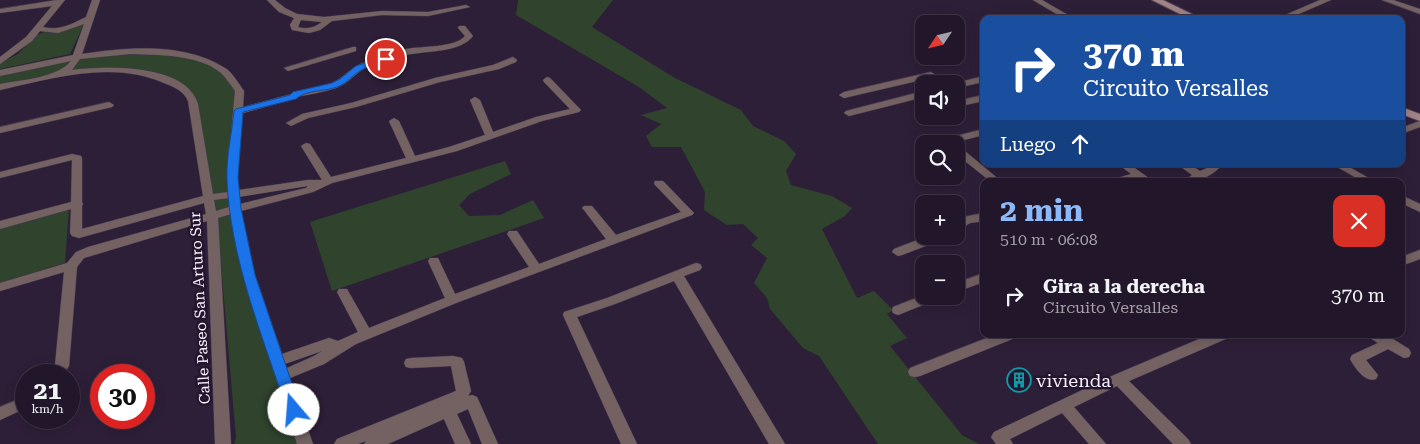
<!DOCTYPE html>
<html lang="es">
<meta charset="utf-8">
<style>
:root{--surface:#22172a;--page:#2a2032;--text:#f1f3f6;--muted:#a29fa8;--line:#3f3647;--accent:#8bbafc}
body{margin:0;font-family:"Roboto Serif",serif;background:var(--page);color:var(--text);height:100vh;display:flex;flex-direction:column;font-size:19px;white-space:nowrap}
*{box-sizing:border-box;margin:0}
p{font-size:16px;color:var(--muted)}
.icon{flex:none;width:28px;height:28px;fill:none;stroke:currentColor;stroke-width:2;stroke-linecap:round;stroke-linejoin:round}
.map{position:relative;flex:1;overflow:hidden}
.panel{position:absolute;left:980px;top:178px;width:425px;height:160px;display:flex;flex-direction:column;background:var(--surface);border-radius:10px;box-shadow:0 2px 12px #0003,0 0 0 1px var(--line)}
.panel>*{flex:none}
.top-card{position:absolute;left:980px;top:15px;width:425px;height:152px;border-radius:10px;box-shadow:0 2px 12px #0003,0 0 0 1px var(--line);background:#1a4fa0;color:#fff;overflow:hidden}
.needle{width:32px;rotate:235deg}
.buttons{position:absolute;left:915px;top:15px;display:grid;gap:10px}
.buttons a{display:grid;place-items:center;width:50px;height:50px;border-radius:10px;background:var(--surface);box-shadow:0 2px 12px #0003,0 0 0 1px var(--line);font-size:25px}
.speed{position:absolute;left:15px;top:364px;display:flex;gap:10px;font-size:25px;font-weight:700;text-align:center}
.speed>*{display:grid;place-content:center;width:65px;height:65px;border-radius:50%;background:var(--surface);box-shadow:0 2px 12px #0003,0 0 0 1px var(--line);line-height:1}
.speed small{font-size:12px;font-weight:400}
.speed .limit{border:8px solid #d22;background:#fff;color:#111}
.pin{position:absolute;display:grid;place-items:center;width:42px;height:42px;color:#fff;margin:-21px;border:2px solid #fff;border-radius:50%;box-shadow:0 1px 5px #0007}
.me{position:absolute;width:55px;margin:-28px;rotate:342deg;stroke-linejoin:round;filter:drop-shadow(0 0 4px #0008)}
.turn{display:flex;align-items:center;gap:18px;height:105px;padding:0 20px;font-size:22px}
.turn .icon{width:65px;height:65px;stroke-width:2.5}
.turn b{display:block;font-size:35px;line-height:42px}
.then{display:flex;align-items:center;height:48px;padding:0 20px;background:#0003;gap:10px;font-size:19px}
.round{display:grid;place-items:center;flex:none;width:52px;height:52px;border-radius:10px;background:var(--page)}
.summary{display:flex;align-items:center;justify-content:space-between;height:85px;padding:0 20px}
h1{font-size:30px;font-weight:700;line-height:38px;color:var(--accent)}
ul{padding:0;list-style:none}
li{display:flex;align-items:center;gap:15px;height:65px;padding:0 20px}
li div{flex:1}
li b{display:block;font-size:19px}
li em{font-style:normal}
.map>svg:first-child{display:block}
.green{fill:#2f432d}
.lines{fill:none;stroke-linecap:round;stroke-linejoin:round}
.minor-casing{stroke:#4a3c54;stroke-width:1}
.secondary-casing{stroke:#4a3c54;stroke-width:2}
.minor{fill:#746263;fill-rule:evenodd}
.secondary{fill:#a08385;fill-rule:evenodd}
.route{fill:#1a73e8;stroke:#114b97}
.labels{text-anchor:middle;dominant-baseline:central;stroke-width:5;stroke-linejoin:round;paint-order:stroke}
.street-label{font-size:15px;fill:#f8f1fe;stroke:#24162e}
.near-poi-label{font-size:18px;fill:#f8f1fe;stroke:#24162e;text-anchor:start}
</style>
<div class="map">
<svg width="1420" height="444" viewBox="0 0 1420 444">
<rect width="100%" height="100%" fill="#2e1f38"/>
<path class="green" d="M518,0h95l-21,27 83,51 66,32 12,16 31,15 12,13 -10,17 5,14 41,11 20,12 -7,8 -23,13 35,69 17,-7 19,19 -6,4 20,24 -17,8 72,89 17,9h-101l-59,-88 -16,-8 -33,-39 -3,-11 -13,-15 13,-25 -16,-13 7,-7 -15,-14 -16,1 -23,-15 1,-18 -24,-45h-29l-6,-11 15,-12 -20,-9 26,-7 -28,-21 -123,-72z
M84,24l-14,30 -70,15v-6l18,-9 17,-18 9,-4 13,1z
M134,52l55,6 28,10 20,23 -9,86 73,267h-67l2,-6 -20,-231 -31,-120 -47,-17 -81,3 -57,12v-12l55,-13z
M505,161l6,13 -41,20 -11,11 10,11 31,-1 33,-15 11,18 -212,73 -22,-69z
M69,208l-4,55 -65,20v-56z"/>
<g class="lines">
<g class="minor-casing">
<path id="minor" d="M57,0h8l-22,27c17,4 29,-3 43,-10l6,-17h8l-18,54c45,-7 102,-12 143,14 7,4 14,16 19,23l-1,16 49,-13 1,-2c12,-3 26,-4 37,-8 10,-4 17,-12 25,-17 15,-9 35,-14 51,-18 16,-3 49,-1 59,-13l-7,-8 1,-2h6l8,10c-14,18 -50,14 -72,20 -12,3 -29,8 -39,14 -9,6 -15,14 -26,18 -12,4 -28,7 -41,9l-1,2 -51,14 -6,64 2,13 69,-10h14l-21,-34 5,-3 4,1 21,33 75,-19 -17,-37 5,-3 5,3 16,35 34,-9 36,-12 -15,-35 5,-3 5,3 13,32 43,-15 34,-8 -26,-27 -1,-2 4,-3 3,1 31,32 -2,2 -37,9 -85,30 -125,32 -19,9 -72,19 14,64 27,79 47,-16 9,3 20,-9 -21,-40 2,-3h8l22,39 76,-30 -17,-37 2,-3h8l17,36 74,-27 -22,-33 2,-3h8l22,33 67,-25 -22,-29 -2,-2 2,-2h8l24,29 65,-23 -26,-27 -1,-2 1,-2h8l31,32 -2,2 -236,88 -100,41 -32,20 -34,14 23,66h-16l-54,-169 -12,-61 -13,4 13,226h-16l-8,-223 -123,37 -7,9 -8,99 -6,9h-15l7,-10 9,-93 -64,19v-8l67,-20 9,-11 12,-5 118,-33 -2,-11 -125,35 -7,-2 -2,-3 1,-24 -71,20v-8l71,-19 1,-42 -72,18v-6l72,-18 9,2 1,2v44l1,2 -1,2v23l121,-33 -15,-95c-4,-10 -14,-14 -24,-18 -51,-23 -112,-5 -164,7v-6c21,-4 57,-6 71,-23l-71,15v-6l73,-15 11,-31 -26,9 -18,-2 -8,10 -32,23v-7l26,-20 26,-31 -52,7v-4zM130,54c27,1 69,0 91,19 5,5 10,12 14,18l-8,86 1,15 -15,2 -15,-90c-12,-41 -94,-38 -126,-34l8,-11zM308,186l-2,2 -66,16 -1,-7zM229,198v9l-13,4 -2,-11zM322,351l-8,5 -27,12 -2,-4z
M267,0h8l10,8 12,6 27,3 58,-6 46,1 38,-7 4,2 -42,9 -46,-1 -50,6 -12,9 -11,3 -17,-3 -2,-5 4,-7 -15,-6zM301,20l21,2c-7,5 -14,8 -24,5z
M1033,0h9l33,19h-10z
M1320,0h11l-44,19h-11z
M1382,0h11l27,9v5z
M353,47h3v4l-68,20 -4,-3z
M513,57l4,3 -1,2 -17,7 -59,13 -84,25 -48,11 -17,8 -5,-3 16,-9 49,-11 84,-25 58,-13z
M931,72l18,12h-10l-9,-6 -86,20 -5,-3 5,-3z
M984,76v6l-28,6v-4h-4z
M924,91v6l-75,19 -5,-3 2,-2z
M984,95v6l-28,6v-6z
M109,102l5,3 -2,2 -112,26v-6z
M1420,121v6l-19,7v-6z
M984,129v6l-36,9 -6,-3 2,-2z
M956,146l4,1 41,34h-11l-34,-27z
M1118,164h11l24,17h-12l-3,-2 -9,2h-16l1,-2 17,-5z
M1177,164h12l11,7 14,-6 5,3c-10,10 -21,13 -35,13l8,-6z
M1332,164h12l30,17h-12z
M1401,195l19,9v8l-19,-9z
M984,213v8l-14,2 -14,9v-10l7,-5z
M928,236h18l-2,3 -42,16 -4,1 -6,-4 2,-3z
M1420,250v9l-19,7v-9z
M696,263l4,1 2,3 -2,3 -16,6 101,168h-16l-95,-163 -59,23 -38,13 60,127h-16l-58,-129 1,-3 43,-14z
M984,273v9l-28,10v-9z
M924,295l16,1 -2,3 -40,16 -5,-2 -1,-3 1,-3z
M997,334h20l-2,4 -95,38 -5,1 -5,-1 -2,-4 2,-4z
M1211,334h19l-2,4 -99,43 59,58 3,5h-18l-56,-58 -43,21 32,37h-17l-27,-31 -52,26 3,5h-17l-5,-7 3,-5 120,-57z
M1369,334h16l24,15 2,4 -2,4 -5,1 -16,-9 -22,11 12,15 -2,4c-11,4 -21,-11 -26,-20l2,-4 26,-12 -8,-5z
M453,356l9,2 2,4 7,29 -3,5 4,-1 5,2 21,47h-16l-14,-35 -11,5 14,30h-16l-11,-25 -56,25h-24l2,-3 -8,3h-24l3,-5 119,-48 -5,-25 -40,2 -5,-1 -2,-4 2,-4 5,-1z
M26,396v12l-26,12v-13z"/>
</g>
<g class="secondary-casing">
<path id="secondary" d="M1152,0h11l39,19h-12z
M1401,107l19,7v7l-19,-7z"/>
</g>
<use href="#minor" class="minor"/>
<use href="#secondary" class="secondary"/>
</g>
<path class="route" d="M386,56l4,3 -1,2c-9,2 -19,4 -26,8 -10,5 -15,14 -26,18 -12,5 -30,2 -41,12l-53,13 -5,65 3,31 14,67 46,135 -2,4 -5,2 -5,-2 -2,-4c-25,-75 -57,-152 -60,-231 -1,-22 5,-46 7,-68l2,-2 54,-14 3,-3 39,-9 8,-4 16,-13z"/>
<defs>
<g id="building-ring" transform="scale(1.25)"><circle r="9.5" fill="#24162e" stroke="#0f9aa8" stroke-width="1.5"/><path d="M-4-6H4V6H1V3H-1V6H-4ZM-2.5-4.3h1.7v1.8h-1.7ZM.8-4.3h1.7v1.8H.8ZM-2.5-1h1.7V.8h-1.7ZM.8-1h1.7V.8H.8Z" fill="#0f9aa8"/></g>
</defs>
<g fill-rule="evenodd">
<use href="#building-ring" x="1019" y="380"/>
</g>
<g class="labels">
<g class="street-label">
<text transform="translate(200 308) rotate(-93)">Calle Paseo San Arturo Sur</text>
</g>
<g class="near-poi-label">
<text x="1036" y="380">vivienda</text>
</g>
</g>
</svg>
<div class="buttons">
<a><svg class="needle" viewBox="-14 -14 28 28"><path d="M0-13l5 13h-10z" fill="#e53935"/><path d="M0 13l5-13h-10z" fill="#a29fa8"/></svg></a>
<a><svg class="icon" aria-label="sound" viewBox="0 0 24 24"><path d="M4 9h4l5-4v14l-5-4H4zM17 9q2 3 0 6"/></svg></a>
<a><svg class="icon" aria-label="search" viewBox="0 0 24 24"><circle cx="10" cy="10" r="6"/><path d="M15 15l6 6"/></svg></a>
<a>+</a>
<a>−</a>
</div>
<div class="speed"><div>21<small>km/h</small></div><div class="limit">30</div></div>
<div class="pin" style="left:386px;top:59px;background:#d93025"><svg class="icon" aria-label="arrive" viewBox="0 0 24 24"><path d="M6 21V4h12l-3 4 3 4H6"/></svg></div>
<svg class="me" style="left:294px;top:410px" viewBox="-20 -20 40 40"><circle r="19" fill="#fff"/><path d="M0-13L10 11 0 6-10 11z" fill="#1a73e8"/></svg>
<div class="top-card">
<div class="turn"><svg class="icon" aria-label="right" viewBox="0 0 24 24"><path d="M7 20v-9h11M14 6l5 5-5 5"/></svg><div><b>370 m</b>Circuito Versalles</div></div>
<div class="then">Luego<svg class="icon" aria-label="ahead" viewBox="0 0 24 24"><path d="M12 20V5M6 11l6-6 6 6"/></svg></div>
</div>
<section class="panel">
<div class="summary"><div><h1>2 min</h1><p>510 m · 06:08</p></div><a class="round" style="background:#d93025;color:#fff"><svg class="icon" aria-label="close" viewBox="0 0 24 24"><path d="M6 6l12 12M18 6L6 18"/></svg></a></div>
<ul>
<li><svg class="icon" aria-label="right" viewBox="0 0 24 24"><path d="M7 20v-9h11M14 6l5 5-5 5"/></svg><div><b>Gira a la derecha</b><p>Circuito Versalles</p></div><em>370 m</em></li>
</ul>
</section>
</div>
